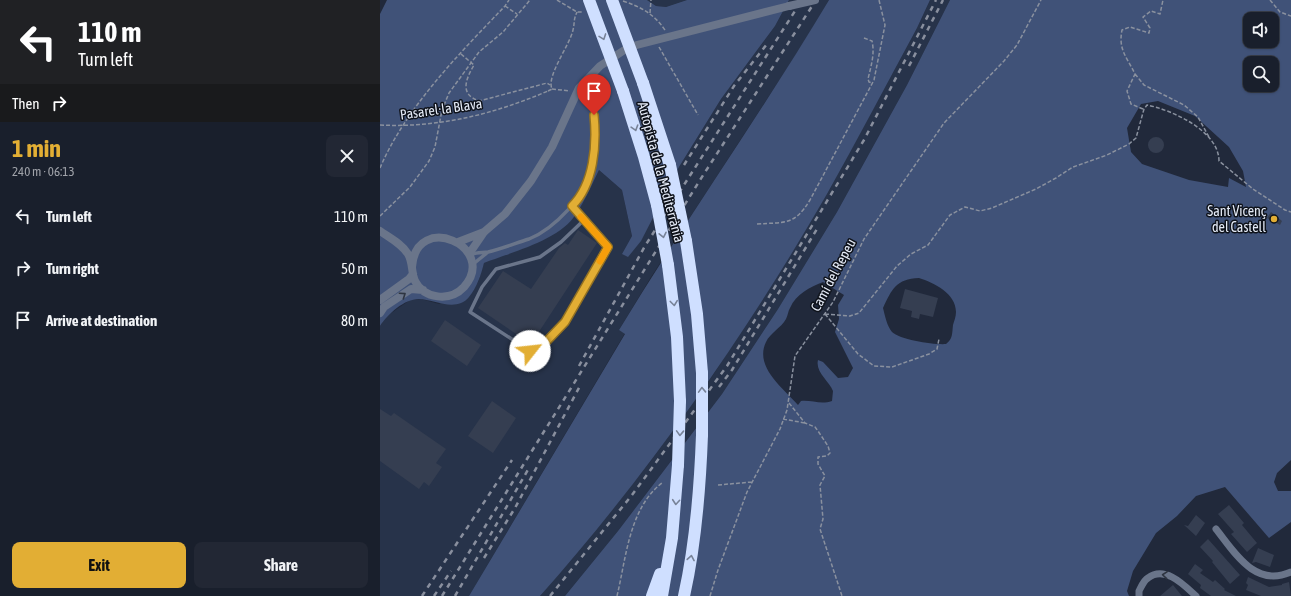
<!DOCTYPE html>
<meta charset="utf-8">
<style>
:root{--surface:#191f2c;--page:#222734;--text:#f1f3f6;--muted:#9fa2a9;--line:#373d48;--accent:#e2ae34}
body{margin:0;font-family:"Asap Condensed",sans-serif;background:var(--page);color:var(--text);height:100vh;display:flex;flex-direction:column;font-size:15px;white-space:nowrap}
*{box-sizing:border-box;margin:0}
p{font-size:13px;color:var(--muted)}
.icon{flex:none;width:22px;height:22px;fill:none;stroke:currentColor;stroke-width:2;stroke-linecap:round;stroke-linejoin:round}
.map{position:relative;flex:1;overflow:hidden}
.drawer{display:flex;flex-direction:column;background:var(--surface);width:380px}
.drawer>*{flex:none}
.top-card{background:#202124;color:#fff;overflow:hidden}
.controls{position:absolute;left:863px;top:12px;display:grid;gap:8px}
.controls a{display:grid;place-items:center;width:36px;height:36px;border-radius:8px;background:var(--surface);box-shadow:0 1px 3px #0004,0 0 0 1px var(--line);font-size:20px}
.pin{position:absolute;display:grid;place-items:center;width:34px;height:34px;color:#fff;margin:-41px -17px;border-radius:50% 50% 50% 0;rotate:-45deg;box-shadow:0 0 4px #0007}
.pin .icon{rotate:45deg}
.me{position:absolute;width:44px;margin:-22px;rotate:61deg;stroke-linejoin:round;filter:drop-shadow(0 0 3px #0008)}
.turn{display:flex;align-items:center;gap:14px;height:84px;padding:0 12px;font-size:18px}
.turn .icon{width:52px;height:52px;stroke-width:2.5}
.turn b{display:block;font-size:28px;line-height:34px}
.then{display:flex;align-items:center;height:38px;padding:0 12px;background:#0003;gap:8px;font-size:15px}
.round{display:grid;place-items:center;flex:none;width:42px;height:42px;border-radius:8px;background:var(--page)}
.headline{display:flex;align-items:center;justify-content:space-between;height:68px;padding:0 12px}
h1{font-size:24px;font-weight:700;line-height:30px;color:var(--accent)}
.action{display:flex;gap:8px;margin-top:auto;padding:8px 12px}
.action a{flex:1;height:46px;border-radius:8px;background:var(--accent);color:#111;font-size:16px;font-weight:700;line-height:46px;text-align:center}
.action a+a{background:var(--page);color:var(--text)}
ul{padding:0;list-style:none}
li{display:flex;align-items:center;gap:12px;height:52px;padding:0 12px}
li div{flex:1}
li b{display:block;font-size:15px}
li em{font-style:normal}
main{display:flex;flex:1;min-height:0}
.map>svg:first-child{display:block}
.built{fill:#27334a}
.green{fill:#405278;fill-rule:evenodd}
.building{fill:#353e51}
.lines{fill:none;stroke-linecap:round;stroke-linejoin:round}
.path{stroke:#8a919f;stroke-width:1.5;stroke-dasharray:4 2;stroke-linecap:butt}
.service{stroke:#6a758a;stroke-width:3.5}
.minor{stroke:#6a758a;stroke-width:7}
.tertiary{stroke:#6a758a;stroke-width:8}
.motorway{stroke:#cfdfff;stroke-width:12}
.rail{stroke:#898f9e;stroke-width:2.5;stroke-dasharray:5 5;stroke-linecap:butt}
.path-bridge{stroke:#8a919f;stroke-width:1.5;stroke-dasharray:4 2;stroke-linecap:butt}
.tertiary-bridge{stroke:#6a758a;stroke-width:8}
.motorway-bridge{stroke:#cfdfff;stroke-width:12}
.oneway{stroke:#788398}
.oneway2{stroke:#2e3541}
.route-casing{stroke:#937122;stroke-width:10}
.route{stroke:#e2ae34;stroke-width:7}
.slow{stroke:#f59e0b;stroke-width:7}
.poi-dot{fill:#e2ae34;stroke:#0e121a;stroke-width:1.5}
.labels{text-anchor:middle;dominant-baseline:central;stroke-width:3;stroke-linejoin:round;paint-order:stroke}
.street-label{font-size:14px;fill:#e5ebf7;stroke:#0e121a}
.poi-label{font-size:14px;fill:#e5ebf7;stroke:#0e121a;text-anchor:end}
</style>
<main>
<section class="drawer">
<div class="top-card">
<div class="turn"><svg class="icon" aria-label="left" viewBox="0 0 24 24"><path d="M17 20v-9H6M10 6l-5 5 5 5"/></svg><div><b>110 m</b>Turn left</div></div>
<div class="then">Then<svg class="icon" aria-label="right" viewBox="0 0 24 24"><path d="M7 20v-9h11M14 6l5 5-5 5"/></svg></div>
</div>
<div class="headline"><div><h1>1 min</h1><p>240 m · 06:13</p></div><a class="round"><svg class="icon" aria-label="close" viewBox="0 0 24 24"><path d="M6 6l12 12M18 6L6 18"/></svg></a></div>
<ul>
<li><svg class="icon" aria-label="left" viewBox="0 0 24 24"><path d="M17 20v-9H6M10 6l-5 5 5 5"/></svg><div><b>Turn left</b></div><em>110 m</em></li>
<li><svg class="icon" aria-label="right" viewBox="0 0 24 24"><path d="M7 20v-9h11M14 6l5 5-5 5"/></svg><div><b>Turn right</b></div><em>50 m</em></li>
<li><svg class="icon" aria-label="arrive" viewBox="0 0 24 24"><path d="M6 21V4h12l-3 4 3 4H6"/></svg><div><b>Arrive at destination</b></div><em>80 m</em></li>
</ul>
<div class="action"><a>Exit</a><a>Share</a></div>
</section>
<div class="map">
<svg width="911" height="596" viewBox="0 0 911 596">
<rect width="100%" height="100%" fill="#21293b"/>
<path class="built" d="M267,0h40l-21,7 -10,-1z
M409,0h40l-28,47 -150,230 -32,53 6,3 -156,263h-89v-270l7,-10 23,-16 11,-1 18,5 39,-22 6,-19 55,-22 19,-10 18,-16 23,-45 23,20 10,46 -10,18 57,-87 42,-68 54,-73z
M550,0h20l-43,85 -70,127 -59,97 -56,85 -104,137 -53,65h-25l109,-133 66,-91 112,-178 90,-166z"/>
<path class="green" d="M7,0h260l9,6 10,1 21,-7h102l-14,26 -54,73 -42,68 -38,74 -13,16 -6,-3 10,-18 -10,-46 -23,-20c-7,14 -14,31 -23,44 -16,26 -64,38 -92,49 -3,12 -7,24 -15,34 -13,16 -36,2 -50,2 -15,0 -31,15 -39,27v-312z
M449,0h101l-13,28c-30,55 -59,111 -90,166 -82,142 -178,279 -287,402h-71l156,-262 -6,-4c68,-112 143,-218 210,-330z
M570,0h341v460l-14,13 -3,9 4,9h13v31l-22,16 -44,-51 -29,9 -19,20 -21,17 -23,38 -6,20 2,5h-564l53,-65 104,-137 56,-85 59,-97 70,-127zM870,19h22v22h-22zM870,63h22v22h-22zM778,101l37,15 34,31 14,24 3,16 -17,-9 -1,9 -39,-7 -47,-16 -11,-12 -4,-24 14,-24zM539,278c15,5 37,15 37,34 0,5 -2,9 -3,13 -1,8 0,14 -7,19 -11,1 -46,-4 -54,-12 -5,-6 -7,-16 -9,-24 9,-19 13,-29 36,-30zM443,282l21,13 -6,10 1,14 -4,13 18,36 -5,9 -10,1 -15,-16 -5,-2c-3,12 11,21 15,31l-1,10c-11,4 -20,-1 -31,0l-3,4c-15,-17 -44,-38 -32,-63 4,-9 15,-14 20,-23 2,-4 2,-8 4,-11 6,-14 20,-21 33,-26z"/>
<path class="building" d="M768 145a8 8 0 1 1 16 0a8 8 0 1 1-16 0Z
M891,212l11,9 -2,4 -13,-7z
M198,230l19,13 -66,101 -53,-36 25,-37 28,18 28,-41 6,-5 3,2z
M525,289l33,9 -5,19 -13,-3 -1,5 -8,-2 1,-6 -12,-3z
M65,320l36,25 -14,21 -36,-25z
M112,401l24,17 -23,35 -25,-17z
M0,409l11,7 3,-3 52,36 -10,14 6,4 -13,19 -5,-4 -5,7 -39,-28z
M849,505l15,18 -2,2 15,18 -10,9 -16,-18 3,-2 -16,-18z
M816,515l9,8 -9,13 -12,-11 4,1z
M828,539l32,36 -10,9 -18,-22 1,-1 -13,-14z
M878,548l16,7 -4,12 -14,-5 -4,1z
M815,564l8,6 -3,3 13,9 2,-2 10,9 -1,1 12,6h-25l-11,-8 1,-3 -13,-11z
M868,577l21,10 13,-2v-1l7,-2 2,14h-30l-15,-6 2,-5 -2,-2z
M793,585l9,11h-22z"/>
<g class="lines">
<path class="path" d="M177,0l20,12h6
M890,0l10,12 11,4
M243,1c18,6 31,13 42,29
M125,6l12,8
M270,13l1,-13
M484,38l8,3c3,13 -1,25 -4,38l1,3 3,1
M279,47l39,68
M81,54l13,11c-8,14 -15,29 5,36l68,-18 3,2
M755,74l9,11 40,20 14,12 11,20
M172,89l18,2
M168,91l4,-2c-6,-13 18,-44 21,-59 2,-8 0,-9 4,-18
M763,109l-12,-5 -4,-13 8,-17c-8,-17 -17,-24 -13,-44l8,-3 19,6 1,-5 -7,-11 8,-6 9,3 3,-14
M0,168c26,-61 80,-115 125,-162l4,-6
M0,216l30,-29 19,-26 6,-14 7,-37 7,-17 30,-41 24,-20 27,-32
M377,224c28,-2 37,2 53,-24l64,-120 11,-55 -6,-25
M445,314l25,2 9,-3 38,-47 14,-12 17,-9 22,-30 15,-8 15,4 12,-3 44,-19 20,-11 17,-11 34,-12 22,-11 7,-6 8,-29 3,-4c25,5 72,26 72,56l34,28 32,21 6,2
M445,314l33,40 16,12 18,1 37,-13 8,-5 2,-10
M409,403l16,20 10,4 3,4 10,15 2,7 -3,3 -9,1v7l7,12 -5,9 3,34 -3,10 22,67
M403,419l22,4
M338,485l34,-3
M237,596c9,-37 12,-88 45,-113
M330,596l8,-26 29,-78 33,-63 7,-19 8,-54 38,-54 31,-63 80,-116 60,-62 13,-16 24,-45"/>
<path class="service" d="M192,207l36,40 -43,75 -21,22 -14,7 -60,-39 12,-25 14,-18 44,-12 21,-15 23,-22
M90,255c7,-3 12,-2 18,-3 13,-3 28,-9 41,-13 25,-10 58,-44 63,-71 4,-20 3,-43 1,-64
M92,265l16,-13"/>
<path class="minor" d="M836,529c19,24 39,59 75,43
M759,596v-5c2,-4 5,-11 9,-13 17,-13 36,7 48,18"/>
<path class="tertiary" d="M0,231c10,7 22,13 28,23 5,8 3,18 7,27 9,18 35,21 49,6 35,-40 -48,-77 -52,-20
M78,242l26,-10
M89,254l15,-22 21,-18 26,-33 21,-34 27,-59 21,-22 29,-19 160,-41
M0,300l29,-21 4,-5
M0,313l4,-6 27,-18 12,1"/>
<path class="motorway" d="M263,83l27,82
M243,91l21,66 13,48
M306,241l11,73 5,59
M288,265l9,72 3,64
M272,596l8,-22
M282,596l10,-58 6,-73
M304,596c12,-53 16,-107 18,-161"/>
<path class="rail" d="M529,66l34,-66
M304,165l50,-79 33,-42
M199,366l66,-120 157,-246
M339,387l13,-17 85,-141
M104,558l31,-50 66,-124
M42,596l90,-136
M54,596l17,-25
M62,596l258,-416 116,-180
M75,596l74,-128
M170,596l82,-101 95,-129 137,-226 72,-140"/>
<path class="path-bridge" d="M0,125c59,3 114,-11 168,-34"/>
<path class="tertiary-bridge" d="M409,6l26,-6"/>
<path class="motorway-bridge" d="M209,0l34,91
M232,0l31,83
M290,165l16,76
M277,205l11,60
M322,373v62
M298,465l2,-64"/>
</g>
<defs><path id="oneway-chevron" d="M-2-3.5L2.5 0L-2 3.5" fill="none" stroke-width="1.6" stroke-linecap="round" stroke-linejoin="round"/></defs>
<g class="oneway">
<use href="#oneway-chevron" transform="translate(223 37) rotate(70)"/>
<use href="#oneway-chevron" transform="translate(255 128) rotate(73)"/>
<use href="#oneway-chevron" transform="translate(283 235) rotate(78)"/>
<use href="#oneway-chevron" transform="translate(294 303) rotate(83)"/>
<use href="#oneway-chevron" transform="translate(322 390) rotate(-92)"/>
<use href="#oneway-chevron" transform="translate(300 433) rotate(92)"/>
<use href="#oneway-chevron" transform="translate(296 502) rotate(95)"/>
<use href="#oneway-chevron" transform="translate(311 558) rotate(-80)"/>
</g>
<g class="oneway2">
<use href="#oneway-chevron" transform="translate(23 295) rotate(-34)"/>
<use href="#oneway-chevron" transform="translate(785 575) rotate(-175)"/>
</g>
<g class="lines">
<g class="route-casing">
<path id="route" d="M150,351l14,-7 21,-22 43,-75 -36,-41c22,-22 25,-61 22,-91"/>
</g>
<use href="#route" class="route"/>
<path class="slow" d="M201,217l27,30 -8,14"/>
</g>
<circle class="poi-dot" cx="894" cy="219" r="4"/>
<g class="labels">
<g class="street-label">
<text transform="translate(61 109) rotate(-8)">Pasarel·la Blava</text>
<text transform="translate(281 172) rotate(75)">Autopista de la Mediterrània</text>
<text transform="translate(453 275) rotate(-62)">Camí del Repeu</text>
</g>
<g class="poi-label">
<text x="886" y="211">Sant Vicenç<tspan x="886" dy="16">del Castell</tspan></text>
</g>
</g>
</svg>
<div class="controls">
<a><svg class="icon" aria-label="sound" viewBox="0 0 24 24"><path d="M4 9h4l5-4v14l-5-4H4zM17 9q2 3 0 6"/></svg></a>
<a><svg class="icon" aria-label="search" viewBox="0 0 24 24"><circle cx="10" cy="10" r="6"/><path d="M15 15l6 6"/></svg></a>
</div>
<div class="pin" style="left:214px;top:115px;background:#d93025"><svg class="icon" aria-label="arrive" viewBox="0 0 24 24"><path d="M6 21V4h12l-3 4 3 4H6"/></svg></div>
<svg class="me" style="left:150px;top:351px" viewBox="-20 -20 40 40"><circle r="19" fill="#fff"/><path d="M0-13L10 11 0 6-10 11z" fill="#e2ae34"/></svg>
</div>
</main>
